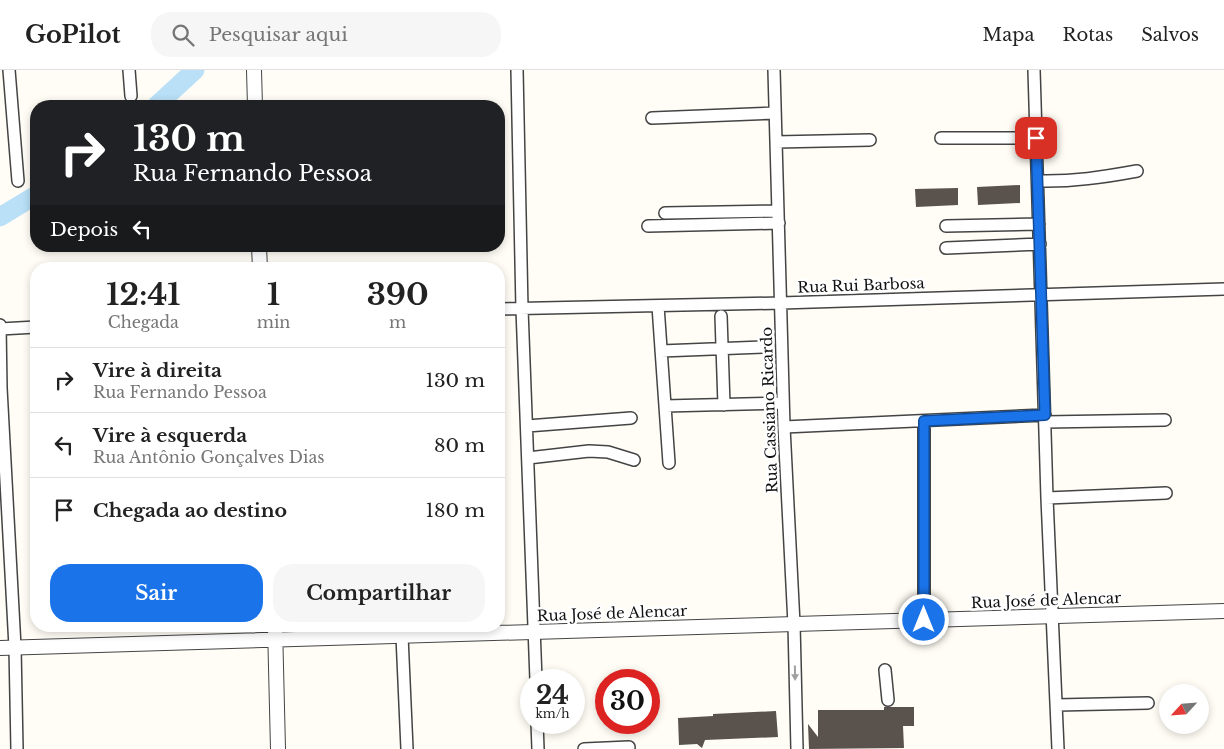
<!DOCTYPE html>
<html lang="pt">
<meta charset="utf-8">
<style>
:root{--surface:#fff;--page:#f6f6f6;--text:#222;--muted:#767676;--line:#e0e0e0;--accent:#1a73e8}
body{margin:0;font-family:"Libre Baskerville",serif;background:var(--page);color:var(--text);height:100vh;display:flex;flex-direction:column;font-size:19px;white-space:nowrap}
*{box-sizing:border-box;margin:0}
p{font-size:16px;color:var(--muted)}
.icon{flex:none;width:28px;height:28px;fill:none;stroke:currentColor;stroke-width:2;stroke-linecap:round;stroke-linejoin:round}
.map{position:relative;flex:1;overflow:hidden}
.side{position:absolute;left:30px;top:192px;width:475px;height:370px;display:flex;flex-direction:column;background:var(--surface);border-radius:20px;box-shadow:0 2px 8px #0003}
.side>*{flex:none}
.top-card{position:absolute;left:30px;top:30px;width:475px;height:152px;border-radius:20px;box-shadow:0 2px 8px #0003;background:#202124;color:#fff;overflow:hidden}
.needle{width:32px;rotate:244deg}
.buttons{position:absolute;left:1159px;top:614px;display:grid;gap:10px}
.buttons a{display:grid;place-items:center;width:50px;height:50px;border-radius:50%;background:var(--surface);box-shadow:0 2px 8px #0003;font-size:25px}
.speed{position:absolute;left:520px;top:599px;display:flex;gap:10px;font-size:25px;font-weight:700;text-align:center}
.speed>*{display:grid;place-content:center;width:65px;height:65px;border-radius:50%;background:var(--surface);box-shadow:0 2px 8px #0003;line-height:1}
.speed small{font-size:12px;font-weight:400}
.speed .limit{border:8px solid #d22;background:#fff;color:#111}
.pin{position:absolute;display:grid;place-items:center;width:42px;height:42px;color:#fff;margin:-21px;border-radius:10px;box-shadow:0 2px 8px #0006}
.me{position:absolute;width:55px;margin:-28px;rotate:0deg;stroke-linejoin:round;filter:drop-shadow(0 0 4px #0008)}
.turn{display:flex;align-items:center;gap:18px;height:105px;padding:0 20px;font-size:22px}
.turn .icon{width:65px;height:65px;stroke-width:2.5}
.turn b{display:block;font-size:35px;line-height:42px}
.then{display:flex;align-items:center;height:48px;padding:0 20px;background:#0003;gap:10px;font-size:19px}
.eta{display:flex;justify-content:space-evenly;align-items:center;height:85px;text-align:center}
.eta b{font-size:30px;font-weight:700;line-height:35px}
.cta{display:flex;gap:10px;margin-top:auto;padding:10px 20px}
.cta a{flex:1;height:58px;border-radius:20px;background:var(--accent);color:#fff;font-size:20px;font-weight:700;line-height:58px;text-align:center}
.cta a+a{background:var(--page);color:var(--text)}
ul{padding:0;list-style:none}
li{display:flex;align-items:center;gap:15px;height:65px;padding:0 20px;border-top:1px solid var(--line)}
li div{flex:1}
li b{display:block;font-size:19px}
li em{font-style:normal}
header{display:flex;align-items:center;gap:30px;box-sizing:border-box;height:70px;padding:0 25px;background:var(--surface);border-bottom:1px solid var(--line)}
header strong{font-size:24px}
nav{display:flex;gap:28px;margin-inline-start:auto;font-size:18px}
.search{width:350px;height:45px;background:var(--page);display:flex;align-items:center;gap:12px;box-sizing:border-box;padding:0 18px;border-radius:20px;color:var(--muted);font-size:19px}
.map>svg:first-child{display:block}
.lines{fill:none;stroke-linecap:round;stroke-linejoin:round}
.river{stroke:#b9e0f7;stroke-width:19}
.building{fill:#5a524d}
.minor-casing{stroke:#444;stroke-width:14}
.tertiary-casing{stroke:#444;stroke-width:16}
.minor{stroke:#fff;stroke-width:11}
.tertiary{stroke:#fff;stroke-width:14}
.oneway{fill:#a0a0a0}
.route-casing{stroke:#114b97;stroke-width:12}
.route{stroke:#1a73e8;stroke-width:9}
.labels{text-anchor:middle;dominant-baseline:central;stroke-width:5;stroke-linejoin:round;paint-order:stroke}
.street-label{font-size:15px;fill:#111;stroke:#fff}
</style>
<header>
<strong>GoPilot</strong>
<div class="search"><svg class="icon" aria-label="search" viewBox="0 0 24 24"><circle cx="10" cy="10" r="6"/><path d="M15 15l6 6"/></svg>Pesquisar aqui</div>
<nav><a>Mapa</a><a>Rotas</a><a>Salvos</a></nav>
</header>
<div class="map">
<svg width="1224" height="679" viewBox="0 0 1224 679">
<rect width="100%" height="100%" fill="#fffdf5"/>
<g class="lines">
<path class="river" d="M156,36l39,-36
M0,147l36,-22"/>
</g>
<path class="building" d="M1020,115v18l-42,2 -1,-18z
M958,118v17l-42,2 -1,-18z
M884,637h30v19h-11l1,22 -95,1 -1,-25 10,13v-27h66z
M776,641l2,26 -73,3 -3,8 -5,-4 -18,1 -1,-27 35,-2v-2z"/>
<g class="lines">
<g class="minor-casing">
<path id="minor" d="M9,0l9,111
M129,0l2,26
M517,0l5,239 14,371
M774,0l10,357 10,197 3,125
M1034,0l13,428 11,251
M652,48l123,-5
M941,68h95
M776,72l94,-2
M1038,111c34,1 66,-4 99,-10
M665,143l113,-2
M648,156l131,-3
M946,156l93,-2
M946,178l94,-4
M658,236l11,157
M499,239l282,-6 443,-14
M721,246l3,89
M0,255l1,63 14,259 2,102
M0,259l36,-2
M661,281l102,-4
M665,336l118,-3
M1046,352l119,-2
M527,356l104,-8
M784,357l261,-12
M528,388l61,-7 19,1 26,8
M1047,428l119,-5
M924,550v-199
M402,566l5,113
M885,600l3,30
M1057,635l91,-2
M537,652l1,27
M584,679l45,-2"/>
</g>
<g class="tertiary-casing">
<path id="tertiary" d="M254,0l1,36
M259,176l1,23
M275,556l3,123
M0,578l1224,-37"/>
</g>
<use href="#minor" class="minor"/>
<use href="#tertiary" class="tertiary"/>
</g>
<defs><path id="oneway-solid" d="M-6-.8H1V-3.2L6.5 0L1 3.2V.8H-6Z" transform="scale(1.25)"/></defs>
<use class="oneway" href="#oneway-solid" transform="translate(795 603) rotate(89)"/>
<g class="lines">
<g class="route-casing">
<path id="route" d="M924,550v-199l121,-6 -9,-277"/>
</g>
<use href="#route" class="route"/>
</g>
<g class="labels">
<g class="street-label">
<text transform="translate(861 215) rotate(-2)">Rua Rui Barbosa</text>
<text transform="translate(769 340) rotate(-92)">Rua Cassiano Ricardo</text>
<text transform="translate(1046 530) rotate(-2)">Rua José de Alencar</text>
<text transform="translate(612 543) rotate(-2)">Rua José de Alencar</text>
</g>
</g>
</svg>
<div class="buttons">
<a><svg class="needle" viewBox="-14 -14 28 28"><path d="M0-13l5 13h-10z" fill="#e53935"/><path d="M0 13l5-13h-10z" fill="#767676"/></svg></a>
</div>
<div class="speed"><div>24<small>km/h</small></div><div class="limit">30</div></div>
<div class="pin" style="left:1036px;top:68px;background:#d93025"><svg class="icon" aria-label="arrive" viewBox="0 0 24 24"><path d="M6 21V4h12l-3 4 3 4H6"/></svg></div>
<svg class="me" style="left:924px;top:550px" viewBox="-20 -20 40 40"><circle r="17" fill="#1a73e8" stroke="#fff" stroke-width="3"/><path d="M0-11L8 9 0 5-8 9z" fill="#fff"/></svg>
<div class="top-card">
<div class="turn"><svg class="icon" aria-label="right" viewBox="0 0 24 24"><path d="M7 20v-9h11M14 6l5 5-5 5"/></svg><div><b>130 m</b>Rua Fernando Pessoa</div></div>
<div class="then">Depois<svg class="icon" aria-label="left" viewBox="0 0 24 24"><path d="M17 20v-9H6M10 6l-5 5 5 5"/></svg></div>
</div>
<section class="side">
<div class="eta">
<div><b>12:41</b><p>Chegada</p></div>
<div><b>1</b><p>min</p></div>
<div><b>390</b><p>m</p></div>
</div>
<ul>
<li><svg class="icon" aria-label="right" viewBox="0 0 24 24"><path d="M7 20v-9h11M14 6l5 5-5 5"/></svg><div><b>Vire à direita</b><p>Rua Fernando Pessoa</p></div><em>130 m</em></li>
<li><svg class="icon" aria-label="left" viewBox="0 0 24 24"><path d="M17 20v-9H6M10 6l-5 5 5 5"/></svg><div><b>Vire à esquerda</b><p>Rua Antônio Gonçalves Dias</p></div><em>80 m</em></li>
<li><svg class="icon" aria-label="arrive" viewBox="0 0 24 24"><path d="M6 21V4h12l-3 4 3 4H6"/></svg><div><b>Chegada ao destino</b></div><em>180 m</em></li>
</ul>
<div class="cta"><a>Sair</a><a>Compartilhar</a></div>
</section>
</div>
